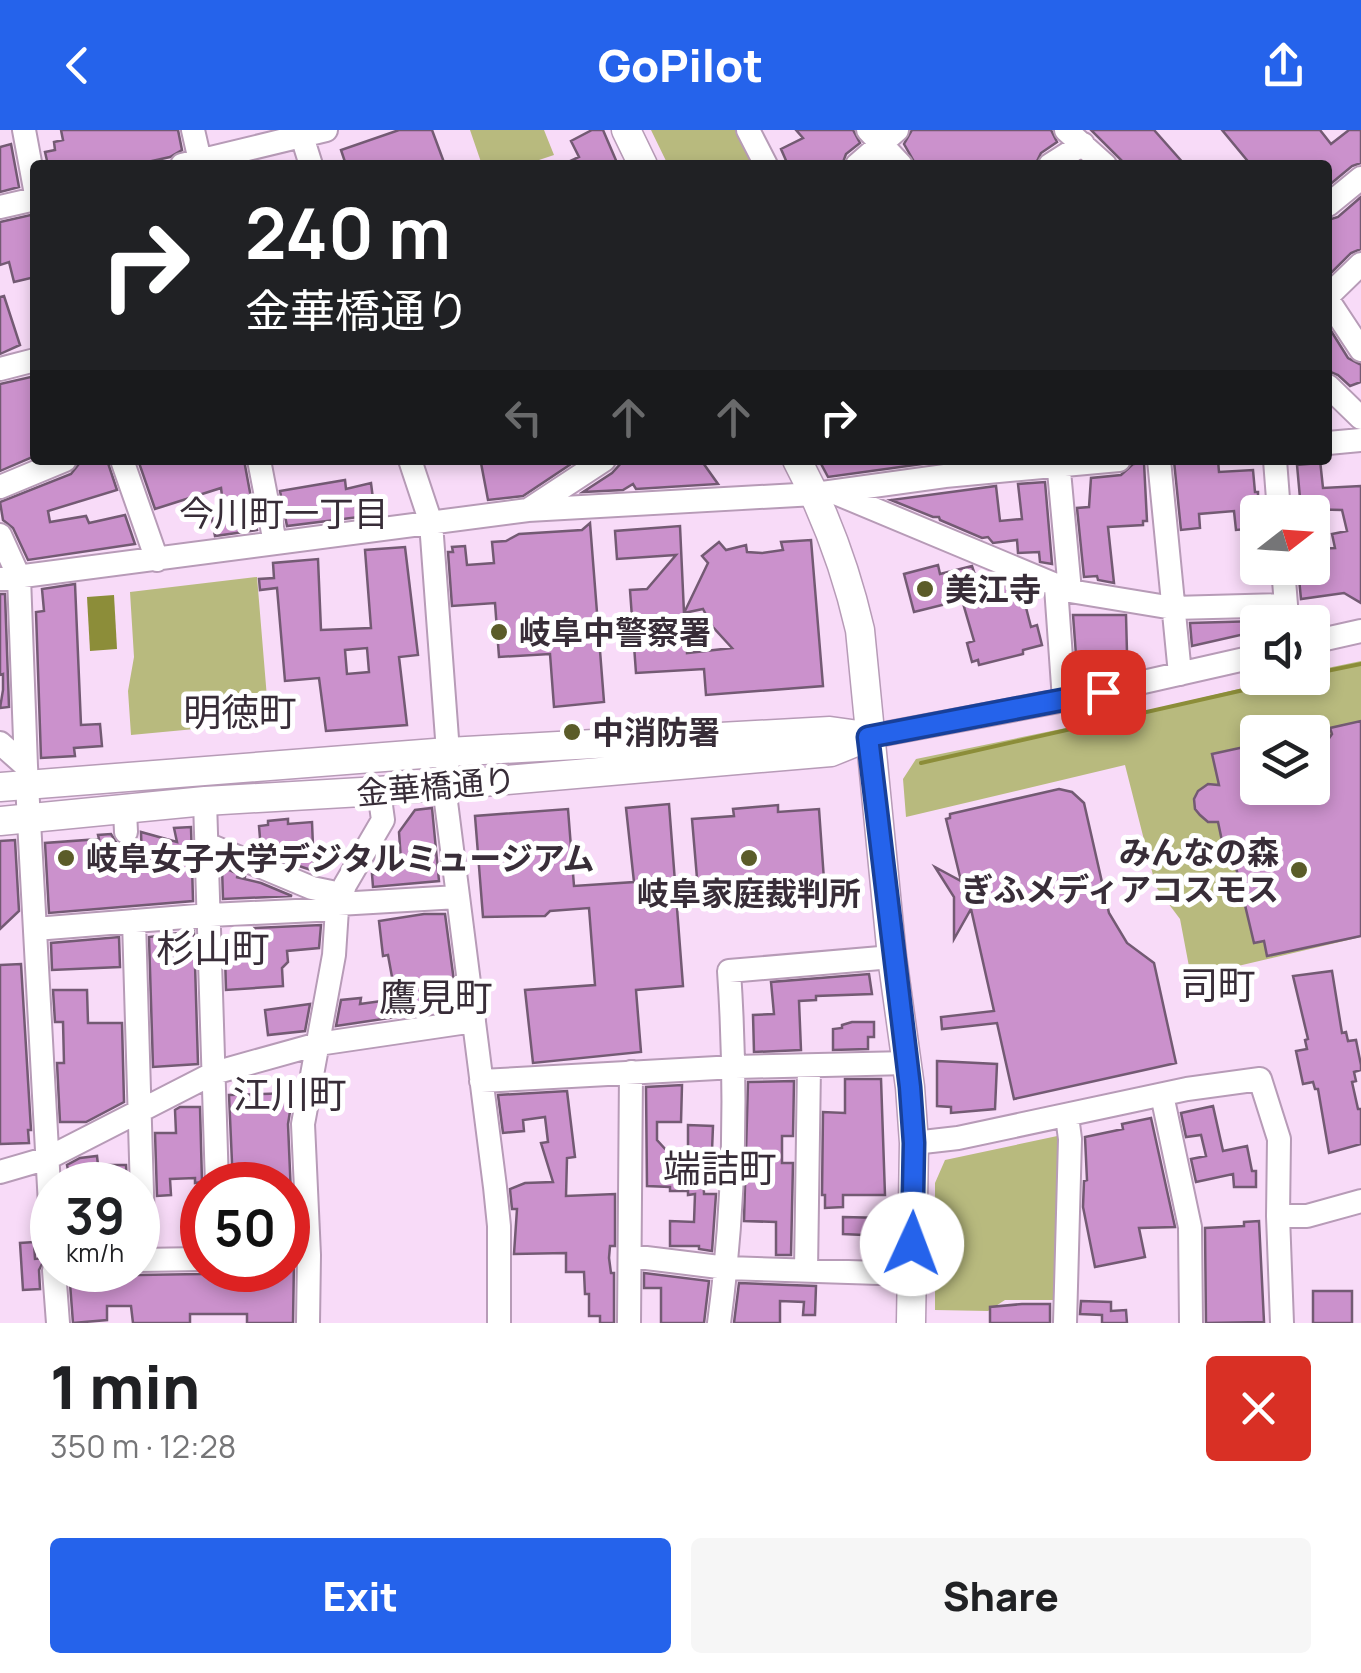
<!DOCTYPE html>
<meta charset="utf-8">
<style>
:root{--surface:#fff;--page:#f6f6f6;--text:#202124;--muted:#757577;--accent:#2563eb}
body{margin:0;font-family:Manrope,"Noto Sans JP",sans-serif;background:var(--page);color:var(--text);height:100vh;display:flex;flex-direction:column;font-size:38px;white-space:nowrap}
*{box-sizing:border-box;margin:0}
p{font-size:32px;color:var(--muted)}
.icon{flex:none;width:55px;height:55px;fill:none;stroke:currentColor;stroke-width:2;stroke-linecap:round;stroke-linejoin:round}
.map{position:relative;height:1193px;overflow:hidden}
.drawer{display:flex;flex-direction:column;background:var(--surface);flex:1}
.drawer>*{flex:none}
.top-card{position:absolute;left:30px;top:30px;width:1302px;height:305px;border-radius:10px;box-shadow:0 5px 15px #0003;background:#202124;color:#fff;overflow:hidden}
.needle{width:65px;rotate:73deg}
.tools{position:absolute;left:1240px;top:365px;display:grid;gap:20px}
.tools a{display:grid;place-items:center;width:90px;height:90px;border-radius:10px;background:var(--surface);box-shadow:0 5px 15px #0003;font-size:50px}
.speed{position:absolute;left:30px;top:1032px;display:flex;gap:20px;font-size:50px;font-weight:700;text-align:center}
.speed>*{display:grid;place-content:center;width:130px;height:130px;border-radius:50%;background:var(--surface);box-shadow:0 5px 15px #0003;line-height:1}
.speed small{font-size:25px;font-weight:400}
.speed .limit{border:15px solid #d22;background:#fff;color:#111}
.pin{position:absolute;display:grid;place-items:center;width:85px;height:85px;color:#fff;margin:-42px;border-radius:20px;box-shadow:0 5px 15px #0006}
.me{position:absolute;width:110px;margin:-55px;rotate:2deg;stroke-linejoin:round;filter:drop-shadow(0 0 8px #0008)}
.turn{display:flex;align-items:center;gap:35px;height:210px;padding:0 50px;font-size:45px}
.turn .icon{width:130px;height:130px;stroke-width:2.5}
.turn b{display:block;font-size:70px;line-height:85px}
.lanes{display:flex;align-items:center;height:95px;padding:0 50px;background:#0003;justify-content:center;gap:50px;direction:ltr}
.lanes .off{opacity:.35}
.round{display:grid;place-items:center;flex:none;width:105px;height:105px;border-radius:10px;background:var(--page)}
.overview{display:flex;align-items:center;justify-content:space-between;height:170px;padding:0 50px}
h1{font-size:60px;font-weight:800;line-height:75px}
.primary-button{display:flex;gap:20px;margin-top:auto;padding:20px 50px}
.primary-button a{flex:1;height:115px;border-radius:10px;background:var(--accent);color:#fff;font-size:40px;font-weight:800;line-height:115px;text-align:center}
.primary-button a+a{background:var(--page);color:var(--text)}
header{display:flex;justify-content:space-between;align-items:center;height:130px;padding:0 50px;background:var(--accent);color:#fff;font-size:45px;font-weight:800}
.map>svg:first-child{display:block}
.green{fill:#b8ba7e;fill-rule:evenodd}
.water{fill:#8c8d39}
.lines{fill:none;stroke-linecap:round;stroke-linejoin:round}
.stream{stroke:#8c8d39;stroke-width:4}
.building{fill:#cb91cc;stroke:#735a73;stroke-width:2.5;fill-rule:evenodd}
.minor-casing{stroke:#b79bb7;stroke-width:26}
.major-casing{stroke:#b79bb7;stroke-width:31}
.minor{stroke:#fff;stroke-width:22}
.major{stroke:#fff;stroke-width:28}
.route-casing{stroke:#184099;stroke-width:25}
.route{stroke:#2563eb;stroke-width:18}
.poi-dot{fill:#5b5c29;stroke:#fff;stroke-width:4}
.labels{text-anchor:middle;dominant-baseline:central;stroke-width:10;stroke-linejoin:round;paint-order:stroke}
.poi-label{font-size:32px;font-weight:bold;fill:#382d38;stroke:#fff;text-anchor:start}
.street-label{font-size:32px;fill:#382d38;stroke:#fff}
.neighbourhood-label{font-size:35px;fill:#382d38;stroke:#fff}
.quarter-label{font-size:38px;fill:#382d38;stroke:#fff}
</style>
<header><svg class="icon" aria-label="back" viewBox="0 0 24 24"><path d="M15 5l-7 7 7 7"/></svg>GoPilot<svg class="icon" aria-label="share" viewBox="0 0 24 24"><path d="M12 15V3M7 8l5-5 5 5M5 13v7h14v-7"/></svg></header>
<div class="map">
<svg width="1361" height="1193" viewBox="0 0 1361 1193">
<rect width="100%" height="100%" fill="#f8dbf8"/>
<path class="green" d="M470,0h74l10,25 -30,10h-42z
M651,0h88l17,35h-88z
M257,447l12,145 -138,13 -3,-44 6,-34 -4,-65z
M1361,531v276l-170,40 -11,-58 -24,-32 -31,-122 -219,52 -3,-38 13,-20 223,-46 145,-35h28l1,-7zM1258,602h54v56h-54z
M1062,1005l-5,165h-52l-17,11 -53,-1v-127l10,-23z"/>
<path class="water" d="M114,465l3,54 -27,2 -3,-54z"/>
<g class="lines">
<path class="stream" d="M1312,544l49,-10
M921,633l376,-85"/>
</g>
<path class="building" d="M61,0h117l4,20 -12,7 -36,8h-86l-3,-13 10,-2 -1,-8 9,-2z
M399,0h33l13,35h-99l-5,-15z
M592,0h11l15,35h-56l17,-8 -8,-16z
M796,0h57l7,13 -14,11 -4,11h-54l-7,-16 22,-11z
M912,0h139l6,12 -16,11 -6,12h-119l-12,-21z
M1091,0h63l31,35h-59z
M1222,0h98l11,14 18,-14h12v33l-9,3 -24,20v-21h-77z
M11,14l8,43 -19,5v-45z
M1361,67v52l-10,4 -23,23v-56l10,-3z
M35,84v63l-21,5 -5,-20 -9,3v-43z
M4,166l16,49 -20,9v-57z
M1328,196l20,32 13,7v17l-11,4 -12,-11 -10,-4z
M35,246v80l-35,15v-87z
M82,330h25l10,30 -69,21 2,11 36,-6 3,7 36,-8 10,29 -107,16 -15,-32 -10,-8 -3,-18 71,-28z
M138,330h106l13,70 -42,6 -4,-22 13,-3 -3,-23 -66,21z
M501,330h76l-54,36 -35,4 -7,-37z
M624,330h77l17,24 -82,5 -3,-5 -10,6 -40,2 29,-19z
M819,330h132l-123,17z
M1218,330l1,12 34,-2 2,22h3v36l-22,2 -2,-19 -35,3 1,14 -19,2 -7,-69z
M1308,330h12l3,28 38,-2v117l-17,-10 -43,6 -3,-31h14v-19l23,-1 -3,-14 15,-3 -5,-21 -41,-1 -4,-44 12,-1z
M1144,333l3,58h-4v4l-35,2 6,56 -16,-3 -1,-4 -13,1 -7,-69 12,-1 2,-29 30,-3 12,-11z
M345,350l1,9 25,-6 4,32 -88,11 -7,-35z
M1045,352l7,82 -12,-2 -1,-10 -21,1 -1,-13 -24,3 -5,-6 -6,1 -42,-18 -1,-3h-6l-42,-17 105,-14 4,35 22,-2 -4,-35z
M590,393l14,179 -50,5 -4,-53 -51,3 -4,-54 -43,3 -4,-54h5l-1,-5 13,-1 2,19 27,-2 -2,-21 14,-1 13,-7 63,-4z
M680,396l4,87 24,-50 -6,-7 17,-14 7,8 20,-5 1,7 15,1 21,-3 -2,-8 30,-2 12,146 -117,9 -2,-26 -68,4 -6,-83 17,-1 29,-34 -59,4 -2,-28zM703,479l9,17 20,22 -45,5 -3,-40z
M405,417l13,108 -19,2 8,68 -81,6 -7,-53 -34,3 -8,-93 -17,2 -1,-11 15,-1 -1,-15 45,-4 3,71 50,-2 -6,-78zM367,518l2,24 -22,2 -2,-24z
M938,435l2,9 32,-8 5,15 15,-4 2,7 11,-3 4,14 13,-3 9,35 6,-2 5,20 -19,5v4l-44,11 -1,-5 -6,2 -5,-19 7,-2 -12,-41 -48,12 -10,-38z
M75,454l6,141 19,-1 2,22 -28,2 1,8 -34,2 -5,-146 8,-1 -2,-22z
M0,464h5l4,113 -9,1 3,-18v-16l-3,1z
M1073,485h53l1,38 -51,2z
M1258,491v10l-66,15 -2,-23z
M1361,591v215l-94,20 -3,-15 -10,2 -20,-84 -8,1 -8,-38h-10l-8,-7 -5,-6 -1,-10 4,-8 10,-7 11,1 -7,-31 46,-10v44h54v-43l13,-1 7,-10 -2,-6z
M1059,659l13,3 12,11 25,110 18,30 27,20 22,100 -162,36 -17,-76 -55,6 -1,-12 53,-6 -23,-102 -17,30v-42l-19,-30 26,14 -15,-62 4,-1v-4z
M669,674l14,182 -47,4 5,62 -108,11 -8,-73 70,-5 -6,-77 -39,3 -5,5 -62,1 -8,-101 93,-7 6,77 60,-4 -8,-74z
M778,675v7l41,-3 5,71 -56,4 1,10 -14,1 -1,-10 -56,5 -6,-71 42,-3 -1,-7z
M432,678l7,73 -66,6 -1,-13h7l1,-12 21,-1 -2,-29 16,-22z
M288,689v5l24,-2 2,49 -21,-7v-6h-13l-19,-8 -2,-24 9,-1v-4z
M191,697l2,74 -144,12 -4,-70 54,-4 -1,-4 13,-1 5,8 1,20 25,-1 -1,-29 36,10 -3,-14z
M15,710l4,71 -19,18v-88z
M222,737l24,10h-10l25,6 31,13 -69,3z
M424,784h21l12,90 -29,3 1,5 -93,14 5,-26 20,-2 -1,6 36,-5 -8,-44 -5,1 -4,-35z
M321,795l-2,23 -32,3 1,11 -6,6 1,18 -57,4 -1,-35 31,-2 -2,-25z
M194,801l4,133 -45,3 -4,-130z
M119,807l1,30 -68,3 -1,-27z
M21,834l10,166h-3l1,13 -29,1v-179z
M1332,841l10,62 4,-1 2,9 8,-1 5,25v5l-7,2 2,9 -4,1 6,27h3v35l-32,9 -11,-64h-3l-2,-7 -10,2 -7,-33 11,-2 -2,-9 3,-1 -15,-63z
M869,844l3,20 -56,2v4l-17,1 2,49 -47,2 -1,-37 21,-1 -3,-32z
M53,860h34l1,33h34l2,79 -38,20h-26l-3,-59h7l-1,-41h-8z
M310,874l-5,27 -37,4 -3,-25z
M852,892h22v15h-6v12l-35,1v-21l9,-1v-3z
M937,931l60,3 -2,45 -44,4v-6l-14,-1z
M845,949h36l4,116h-42v12l-18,1v-13h-3l1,-83 22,1z
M794,951l-1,55h-11v27h11l-2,92h-15v-33l-32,-1 4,-139z
M682,955l-1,37h-24v18l10,11 21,-1v-25l25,1 -1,25h6l-1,16 -14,1 1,26h12l-4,57 -13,-2v-3h-29v-25l24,1 1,-28 -7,1v-4h-18v-4l-23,-1 -1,-99z
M567,961l8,66 -8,1 -1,38 49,-2v52h-5l-1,12 2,15h3v50h-14v-7h-11v-22h-4l-1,-22h-18v-19l-52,1 3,-45h-5l-2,-20 15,-6 28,-1 -12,-39 7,-1 -3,-25 -22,3 1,11 -21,2 -5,-38z
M293,963l-5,31 4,95h-4v-37l-55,3 -4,-90z
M1213,976l10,45 24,-5 5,25h4v16h-22l-1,-13 -37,8 -5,-23 15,-3 -5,-21 -15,2 -5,-24z
M180,977h20l2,75 -7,1v-5l-25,1 1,16 -14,1 -2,-63h21l-1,-23z
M1151,988l24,109 -36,1 6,29 -50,10 -12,-60 1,-26 3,-1 -2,-43 38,-8 -1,-5z
M97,1026l1,9h28l1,20h-56l-4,-20 13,-7z
M843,1087l42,1v18l-42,-2z
M1259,1091l5,101 -58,1 -1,-95 39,-2v-4z
M34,1112l1,17 10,-1 -6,12 1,19 -17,1 -3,-47z
M288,1129h6l-1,64h-46v-9h-57v9h-57l-2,-17h-24v14l-34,3 -4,-53h58l11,5 64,-1 10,-4h76z
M644,1143l65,8 -5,42h-43v-35h-17z
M739,1153l77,3 -1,29h-12l1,-13 -24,-1v22h-46z
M1313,1161h39v32h-39z
M1081,1171l30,1v9l15,-1 1,13h-25v-8l-22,-1z
M1022,1174h28v19h-60v-16z"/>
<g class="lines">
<g class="minor-casing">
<path id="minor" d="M24,0l11,59
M193,0l8,35
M300,0l11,35
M748,0l18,35
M868,0l33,35
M1066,0l39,35
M182,35l144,-35
M857,35l40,-35
M1050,35l33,-21
M1328,75l33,-27
M0,77l35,-8
M1328,166l33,-32
M1328,170l33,50
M0,239l35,-9
M1328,256l33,32
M1328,313l33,-3
M122,330l35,100
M259,330l16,83
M410,330l21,63 17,229 -2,50 49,385 4,39v97
M1058,330l12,131
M1159,330l21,214
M1275,330l4,52
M0,357l65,-27
M833,362l237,99 103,17 113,-3 2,17
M531,378l73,-48
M0,405l19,42 7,189 26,476
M1283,438l3,37
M0,449l528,-69 287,-16 130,-18 174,-16
M1056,457l8,113
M1312,512l49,-11
M868,607l196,-37 194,-44
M0,613l26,23
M205,671l12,384
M125,681l1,21
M209,715l103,43 29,6
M338,774l120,-7
M134,791l10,339
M35,799l175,-14 127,-6
M481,951l254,-14 173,-4
M1162,965l28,132 1,96
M914,1013l44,-5 229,-49 73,-10 19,60 -1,77 4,107
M0,1042l48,-14 166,-85 104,-29 156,-23
M1278,1086h29l54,-15
M630,1126l97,12 184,6
M138,1130l64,-1
M54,1140l4,53
M806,1140l3,-204
M308,1193l1,-68 -6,-131 31,-169 3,-46 8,-24 38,-65 -4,-29
M629,1193l2,-251
M719,1193c16,-118 18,-233 10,-352l163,-14
M1065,1193l5,-184 -3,-23"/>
</g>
<g class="major-casing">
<path id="major" d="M626,0l17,35
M797,330c29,55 49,109 63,170l32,327 18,130 4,56 -3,180
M0,657l448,-35 382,-21 36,5
M0,691l205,-20 174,-10 452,-39 37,-15"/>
</g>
<use href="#minor" class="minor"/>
<use href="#major" class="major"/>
</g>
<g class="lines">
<g class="route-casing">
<path id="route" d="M912,1114l2,-101 -4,-56 -42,-350 235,-45"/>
</g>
<use href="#route" class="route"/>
</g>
<g class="poi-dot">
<circle cx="925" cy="459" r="10"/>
<circle cx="499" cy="502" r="10"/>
<circle cx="572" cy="602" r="10"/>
<circle cx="66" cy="728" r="10"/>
<circle cx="749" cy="728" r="10"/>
<circle cx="1299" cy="740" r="10"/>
</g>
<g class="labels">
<g class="poi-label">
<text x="945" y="459">美江寺</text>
<text x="519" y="502">岐阜中警察署</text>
<text x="592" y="602">中消防署</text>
<text x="1279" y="722" text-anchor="end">みんなの森<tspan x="1279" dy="37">ぎふメディアコスモス</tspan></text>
<text x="86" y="728">岐阜女子大学デジタルミュージアム</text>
<text x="749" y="763" text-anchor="middle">岐阜家庭裁判所</text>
</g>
<g class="street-label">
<text transform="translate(436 656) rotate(-5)">金華橋通り</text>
</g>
<g class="neighbourhood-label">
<text x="284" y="383">今川町一丁目</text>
</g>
<g class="quarter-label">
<text x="240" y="581">明徳町</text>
<text x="213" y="817">杉山町</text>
<text x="1218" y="854">司町</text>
<text x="436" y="866">鷹見町</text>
<text x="290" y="963">江川町</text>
<text x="720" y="1037">端詰町</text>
</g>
</g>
</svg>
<div class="tools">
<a><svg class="needle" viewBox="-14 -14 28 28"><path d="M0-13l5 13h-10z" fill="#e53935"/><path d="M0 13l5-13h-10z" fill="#757577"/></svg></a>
<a><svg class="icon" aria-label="sound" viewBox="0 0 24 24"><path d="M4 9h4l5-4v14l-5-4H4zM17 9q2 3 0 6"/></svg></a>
<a><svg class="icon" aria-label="layers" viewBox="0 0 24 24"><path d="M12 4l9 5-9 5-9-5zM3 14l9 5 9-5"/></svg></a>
</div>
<div class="speed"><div>39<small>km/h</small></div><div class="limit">50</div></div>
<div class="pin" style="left:1103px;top:562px;background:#d93025"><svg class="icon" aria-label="arrive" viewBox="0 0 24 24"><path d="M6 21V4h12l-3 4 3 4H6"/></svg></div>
<svg class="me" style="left:912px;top:1114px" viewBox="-20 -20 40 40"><circle r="19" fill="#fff"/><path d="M0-13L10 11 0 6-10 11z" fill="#2563eb"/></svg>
<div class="top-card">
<div class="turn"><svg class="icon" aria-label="right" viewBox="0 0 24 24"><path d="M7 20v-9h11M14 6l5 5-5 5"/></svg><div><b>240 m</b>金華橋通り</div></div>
<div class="lanes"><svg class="icon off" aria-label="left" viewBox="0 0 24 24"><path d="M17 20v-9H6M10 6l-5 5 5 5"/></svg><svg class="icon off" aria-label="ahead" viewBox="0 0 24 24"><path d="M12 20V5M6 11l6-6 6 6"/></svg><svg class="icon off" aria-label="ahead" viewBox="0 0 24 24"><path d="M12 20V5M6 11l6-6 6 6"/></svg><svg class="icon" aria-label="right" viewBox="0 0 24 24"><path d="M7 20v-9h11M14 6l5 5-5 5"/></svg></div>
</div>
</div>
<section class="drawer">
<div class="overview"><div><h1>1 min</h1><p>350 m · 12:28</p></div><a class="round" style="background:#d93025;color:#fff"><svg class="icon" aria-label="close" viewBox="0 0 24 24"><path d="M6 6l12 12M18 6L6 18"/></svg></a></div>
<div class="primary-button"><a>Exit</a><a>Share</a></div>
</section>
